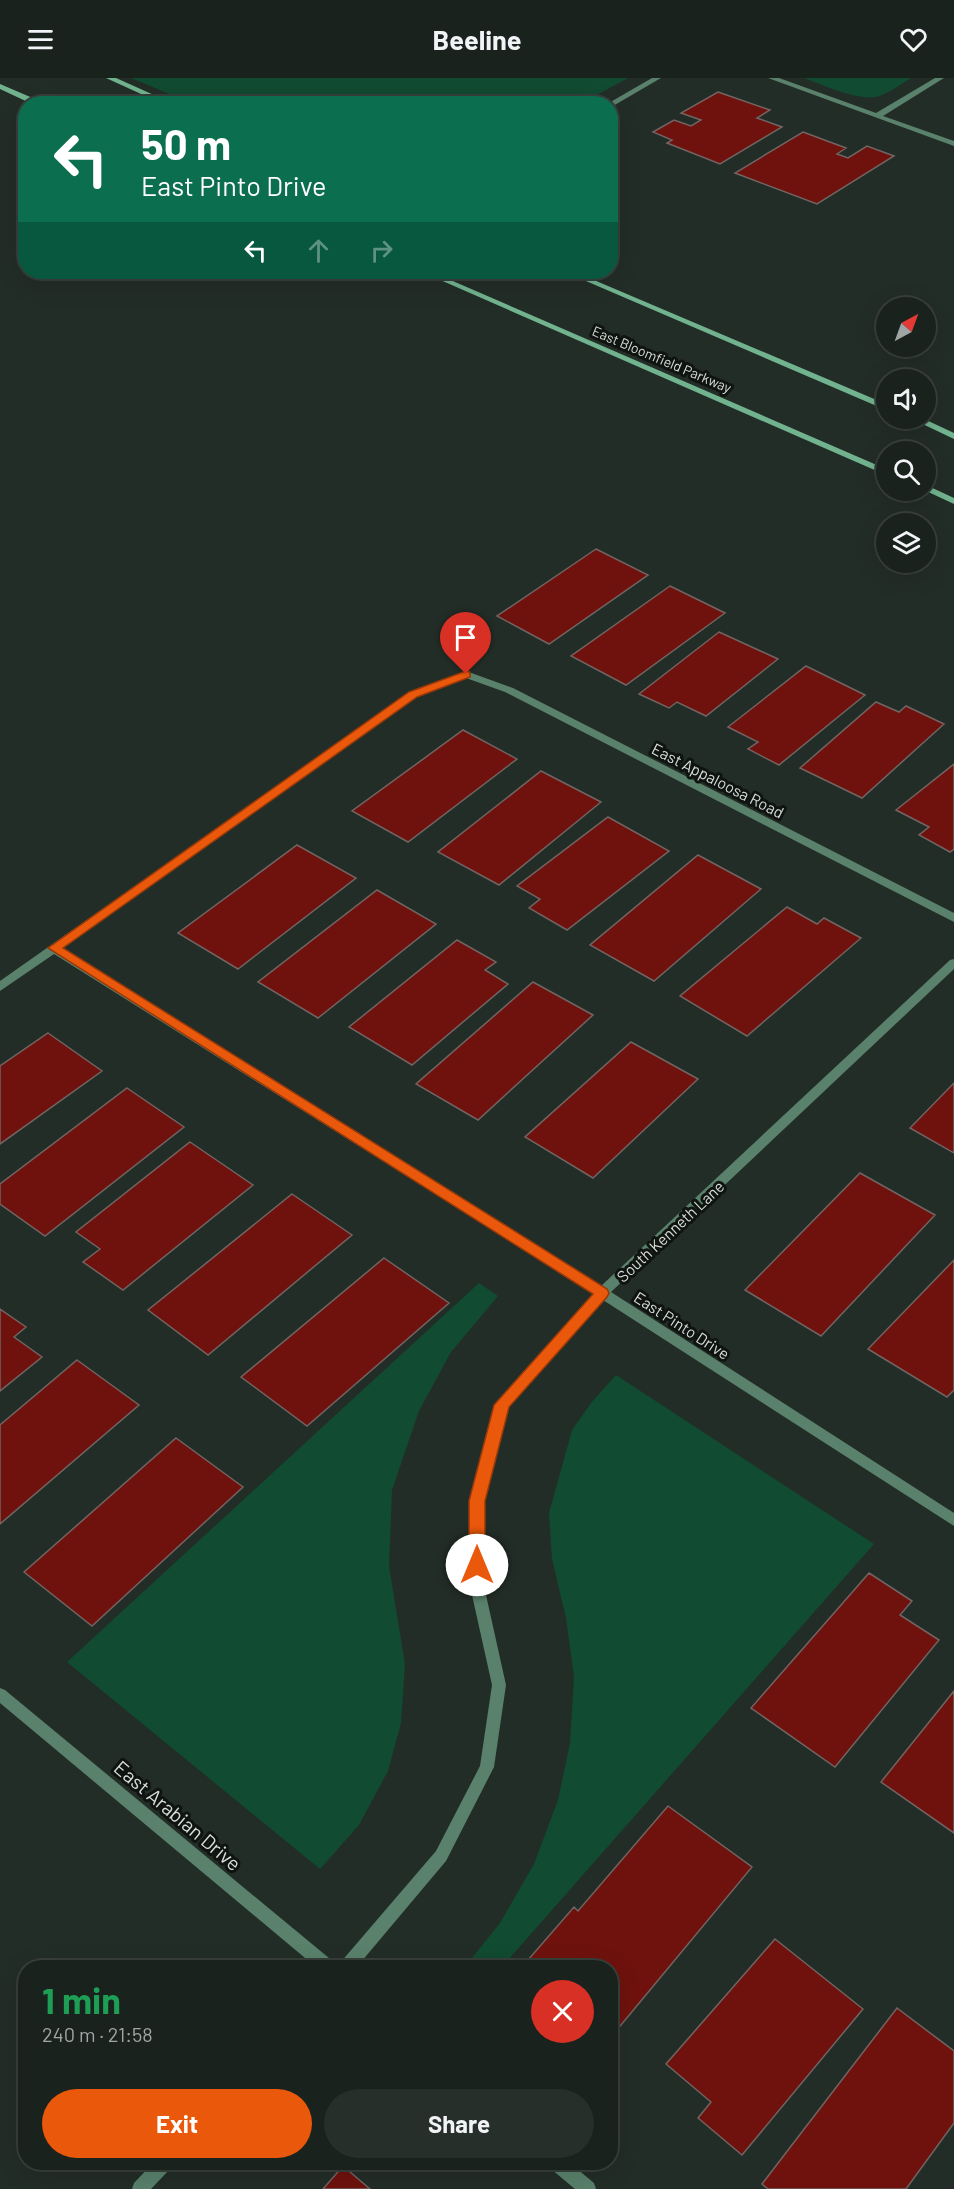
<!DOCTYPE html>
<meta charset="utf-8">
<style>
:root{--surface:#1a221d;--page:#272f2a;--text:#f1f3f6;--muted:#9fa4a4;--line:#383f3b;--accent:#ea580c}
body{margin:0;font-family:Barlow,sans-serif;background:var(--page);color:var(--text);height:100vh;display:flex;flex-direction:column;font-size:22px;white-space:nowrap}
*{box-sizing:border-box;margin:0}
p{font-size:20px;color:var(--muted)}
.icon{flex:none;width:33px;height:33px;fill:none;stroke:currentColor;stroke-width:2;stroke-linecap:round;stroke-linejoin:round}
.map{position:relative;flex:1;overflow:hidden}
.side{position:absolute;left:18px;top:1882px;width:600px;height:210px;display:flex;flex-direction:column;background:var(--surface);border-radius:24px;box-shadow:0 6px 24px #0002,0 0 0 2px var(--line)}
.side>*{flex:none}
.top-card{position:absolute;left:18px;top:18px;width:600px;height:183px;border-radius:24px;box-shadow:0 6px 24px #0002,0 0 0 2px var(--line);background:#0b6e4f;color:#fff;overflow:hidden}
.needle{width:39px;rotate:41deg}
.tools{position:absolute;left:876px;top:219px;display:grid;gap:12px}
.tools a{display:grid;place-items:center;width:60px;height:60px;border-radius:50%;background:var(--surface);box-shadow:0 6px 24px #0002,0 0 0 2px var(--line);font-size:30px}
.pin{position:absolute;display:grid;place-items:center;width:51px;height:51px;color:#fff;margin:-62px -26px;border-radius:50% 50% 50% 0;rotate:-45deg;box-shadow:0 0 6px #0007}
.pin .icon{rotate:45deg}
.me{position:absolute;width:66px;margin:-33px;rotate:0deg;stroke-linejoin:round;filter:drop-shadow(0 0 4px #0008)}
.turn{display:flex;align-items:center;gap:21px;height:126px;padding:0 24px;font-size:27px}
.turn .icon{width:78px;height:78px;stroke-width:2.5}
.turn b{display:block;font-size:42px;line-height:51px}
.lanes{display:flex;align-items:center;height:57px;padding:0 24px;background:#0003;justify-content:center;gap:30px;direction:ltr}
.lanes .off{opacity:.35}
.round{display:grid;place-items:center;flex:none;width:63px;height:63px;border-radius:32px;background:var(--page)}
.overview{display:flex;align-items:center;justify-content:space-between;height:102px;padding:0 24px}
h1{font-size:36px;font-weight:700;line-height:45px;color:#1e9e55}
.button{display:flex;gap:12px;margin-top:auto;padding:12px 24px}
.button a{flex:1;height:69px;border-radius:36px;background:var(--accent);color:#fff;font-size:24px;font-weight:700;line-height:69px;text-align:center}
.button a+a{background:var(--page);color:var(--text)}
header{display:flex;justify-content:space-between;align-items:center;height:78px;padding:0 24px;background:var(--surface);font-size:27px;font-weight:700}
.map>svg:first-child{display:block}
.green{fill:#114b31}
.building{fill:#6f120d;stroke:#716462;stroke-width:1.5}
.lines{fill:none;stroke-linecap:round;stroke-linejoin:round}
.street{fill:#59816b;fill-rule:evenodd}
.secondary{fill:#72b38f;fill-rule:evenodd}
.route{fill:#ea580c;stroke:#983908;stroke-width:1.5}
.labels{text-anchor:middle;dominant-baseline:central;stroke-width:6;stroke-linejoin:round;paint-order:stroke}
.far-street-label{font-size:14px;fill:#d6ddd9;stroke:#101411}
.street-label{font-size:16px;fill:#d6ddd9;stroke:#101411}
.near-street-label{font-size:20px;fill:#d6ddd9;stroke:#101411}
</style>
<header><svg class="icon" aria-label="menu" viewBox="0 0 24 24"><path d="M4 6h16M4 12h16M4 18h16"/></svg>Beeline<svg class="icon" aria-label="heart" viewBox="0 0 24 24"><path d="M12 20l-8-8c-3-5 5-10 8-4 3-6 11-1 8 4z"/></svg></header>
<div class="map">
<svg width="954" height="2111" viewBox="0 0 954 2111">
<rect width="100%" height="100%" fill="#232d27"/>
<path class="green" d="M131,0h497l-46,25h-391z
M804,0h107c-10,6 -19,13 -29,17 -19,9 -58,-10 -78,-17z
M479,1205l19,13 -47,56 -32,59 -27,79 -3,76 16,98 -4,59 -13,48 -29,54 -39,44 -253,-207z
M616,1297l258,169 -373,424h-37l36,-45 34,-59 24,-64 12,-57 4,-66 -8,-59 -14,-59 -3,-46 23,-83 19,-27z"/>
<path class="building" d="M718,14l52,18 -13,8 25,9 -62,37 -53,-21 5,-3 -19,-8 21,-12 17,6 10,-6 -20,-7z
M803,54l43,16 -9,6 11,4 19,-12 27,10 -77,48 -82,-31z
M596,471l52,26 -99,69 -52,-28z
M670,508l55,27 -99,72 -55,-29z
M719,554l59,27 -72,57 -29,-14 -8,6 -30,-14z
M806,588l59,29 -86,70 -31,-16 10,-7 -30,-15z
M876,624l23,10 7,-6 38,18 -82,74 -62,-30z
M463,652l54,29 -109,83 -56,-31z
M954,686v85l-4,3 -31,-17 10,-8 -33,-17z
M541,693l60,31 -102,83 -61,-33z
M608,739l61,34 -102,79 -38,-22 11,-9 -23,-13z
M297,767l59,33 -118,91 -60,-36z
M698,777l63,34 -107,92 -64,-36z
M377,812l59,34 -118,94 -60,-36z
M787,829l30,17 7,-6 37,20 -114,98 -67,-40z
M457,862l39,22 -11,8 23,14 -96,81 -63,-38z
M533,904l60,33 -115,105 -62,-36z
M48,955l54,38 -102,73v-78z
M631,964l67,37 -105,99 -68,-41z
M954,1005v70l-44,-25z
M127,1010l57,39 -139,109 -45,-32v-20z
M190,1064l63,43 -130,105 -40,-28 17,-13 -24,-17z
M860,1095l75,42 -114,121 -76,-46z
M292,1116l60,41 -144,120 -60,-45z
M384,1180l65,45 -142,123 -66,-49z
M954,1182v130l-7,7 -79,-48z
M0,1231l26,18 -12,10 28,20 -42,34z
M77,1282l62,45 -139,119v-99z
M176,1360l67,49 -151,139 -68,-54z
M869,1495l43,28 -12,14 39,25 -104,127 -84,-59z
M954,1613v142l-73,-51z
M668,1728l84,61 -136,164 -6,-4v-59h-89l53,-61 4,4z
M775,1861l88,70 -121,146 -44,-37 13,-16 -45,-38z
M897,1930l57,43v72l-48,66h-138l-6,-5z
M343,2088l27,23h-47z"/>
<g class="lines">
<path class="street" d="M652,0h9l-48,28 -6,-2z
M768,0h11l97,35 59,-35h9l-61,38 71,25v5z
M466,593l47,17 441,225v9l-449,-230 -39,-14 -49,19 -355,252 539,337 349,-326 4,-1v10l-343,323 343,221v13l-351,-226 -95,107 -24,94v85l22,99 -12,82 -48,94 -90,107h-18l2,-5 96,-112 44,-85 12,-81 -22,-99v-85l27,-100 97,-107 -540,-340 -54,37v-10l409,-288z
M0,1610l5,2 330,273 2,5h-20l-317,-265z
M153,2085h19l-2,6 -19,20h-19l2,-6z
M549,2085h21l24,20 2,6h-21l-24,-20z"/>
<path class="secondary" d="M106,0h10l58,26h-11z
M0,6l42,18v2h-10l-32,-15z
M422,194h10l454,197v6z
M565,194h10l311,132v6z
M910,340h12l32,15v6z
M926,407l28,13v6l-30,-14z"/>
</g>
<path class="route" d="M466,593l4,1v5l-53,20 -354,251 544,341 2,4 -2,4 -98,110 -24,94v64l-2,5 -6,1 -5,-1 -3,-5v-64l25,-96 99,-111 -545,-346 361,-256z"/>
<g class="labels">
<g class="far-street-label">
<text transform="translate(662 281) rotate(23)">East Bloomfield Parkway</text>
</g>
<g class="street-label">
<text transform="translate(718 702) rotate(27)">East Appaloosa Road</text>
<text transform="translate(670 1153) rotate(-43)">South Kenneth Lane</text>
<text transform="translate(682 1247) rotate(33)">East Pinto Drive</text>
</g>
<g class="near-street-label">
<text transform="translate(178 1737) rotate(40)">East Arabian Drive</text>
</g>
</g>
</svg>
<div class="tools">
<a><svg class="needle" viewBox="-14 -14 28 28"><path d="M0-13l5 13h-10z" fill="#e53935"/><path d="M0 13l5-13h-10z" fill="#9fa4a4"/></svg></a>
<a><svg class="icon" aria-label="sound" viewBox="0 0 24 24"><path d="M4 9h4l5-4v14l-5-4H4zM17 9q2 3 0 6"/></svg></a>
<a><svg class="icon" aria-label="search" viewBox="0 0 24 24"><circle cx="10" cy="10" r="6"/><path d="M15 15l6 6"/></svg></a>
<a><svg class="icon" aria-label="layers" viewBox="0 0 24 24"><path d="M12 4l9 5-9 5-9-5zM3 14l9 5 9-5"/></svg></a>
</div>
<div class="pin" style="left:466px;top:596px;background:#d93025"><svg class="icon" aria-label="arrive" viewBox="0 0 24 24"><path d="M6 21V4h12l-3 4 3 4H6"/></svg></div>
<svg class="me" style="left:477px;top:1487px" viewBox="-20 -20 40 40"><circle r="19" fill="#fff"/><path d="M0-13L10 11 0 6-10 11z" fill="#ea580c"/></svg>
<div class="top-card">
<div class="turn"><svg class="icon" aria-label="left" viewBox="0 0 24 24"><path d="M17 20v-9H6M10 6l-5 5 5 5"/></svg><div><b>50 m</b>East Pinto Drive</div></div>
<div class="lanes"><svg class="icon" aria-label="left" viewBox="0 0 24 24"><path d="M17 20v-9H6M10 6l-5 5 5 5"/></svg><svg class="icon off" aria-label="ahead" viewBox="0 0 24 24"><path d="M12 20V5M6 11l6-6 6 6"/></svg><svg class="icon off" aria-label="right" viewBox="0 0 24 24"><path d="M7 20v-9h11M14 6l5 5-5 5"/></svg></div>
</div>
<section class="side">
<div class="overview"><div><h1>1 min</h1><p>240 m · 21:58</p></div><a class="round" style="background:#d93025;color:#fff"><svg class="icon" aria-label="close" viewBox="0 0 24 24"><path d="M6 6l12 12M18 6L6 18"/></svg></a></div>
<div class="button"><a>Exit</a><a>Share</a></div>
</section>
</div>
